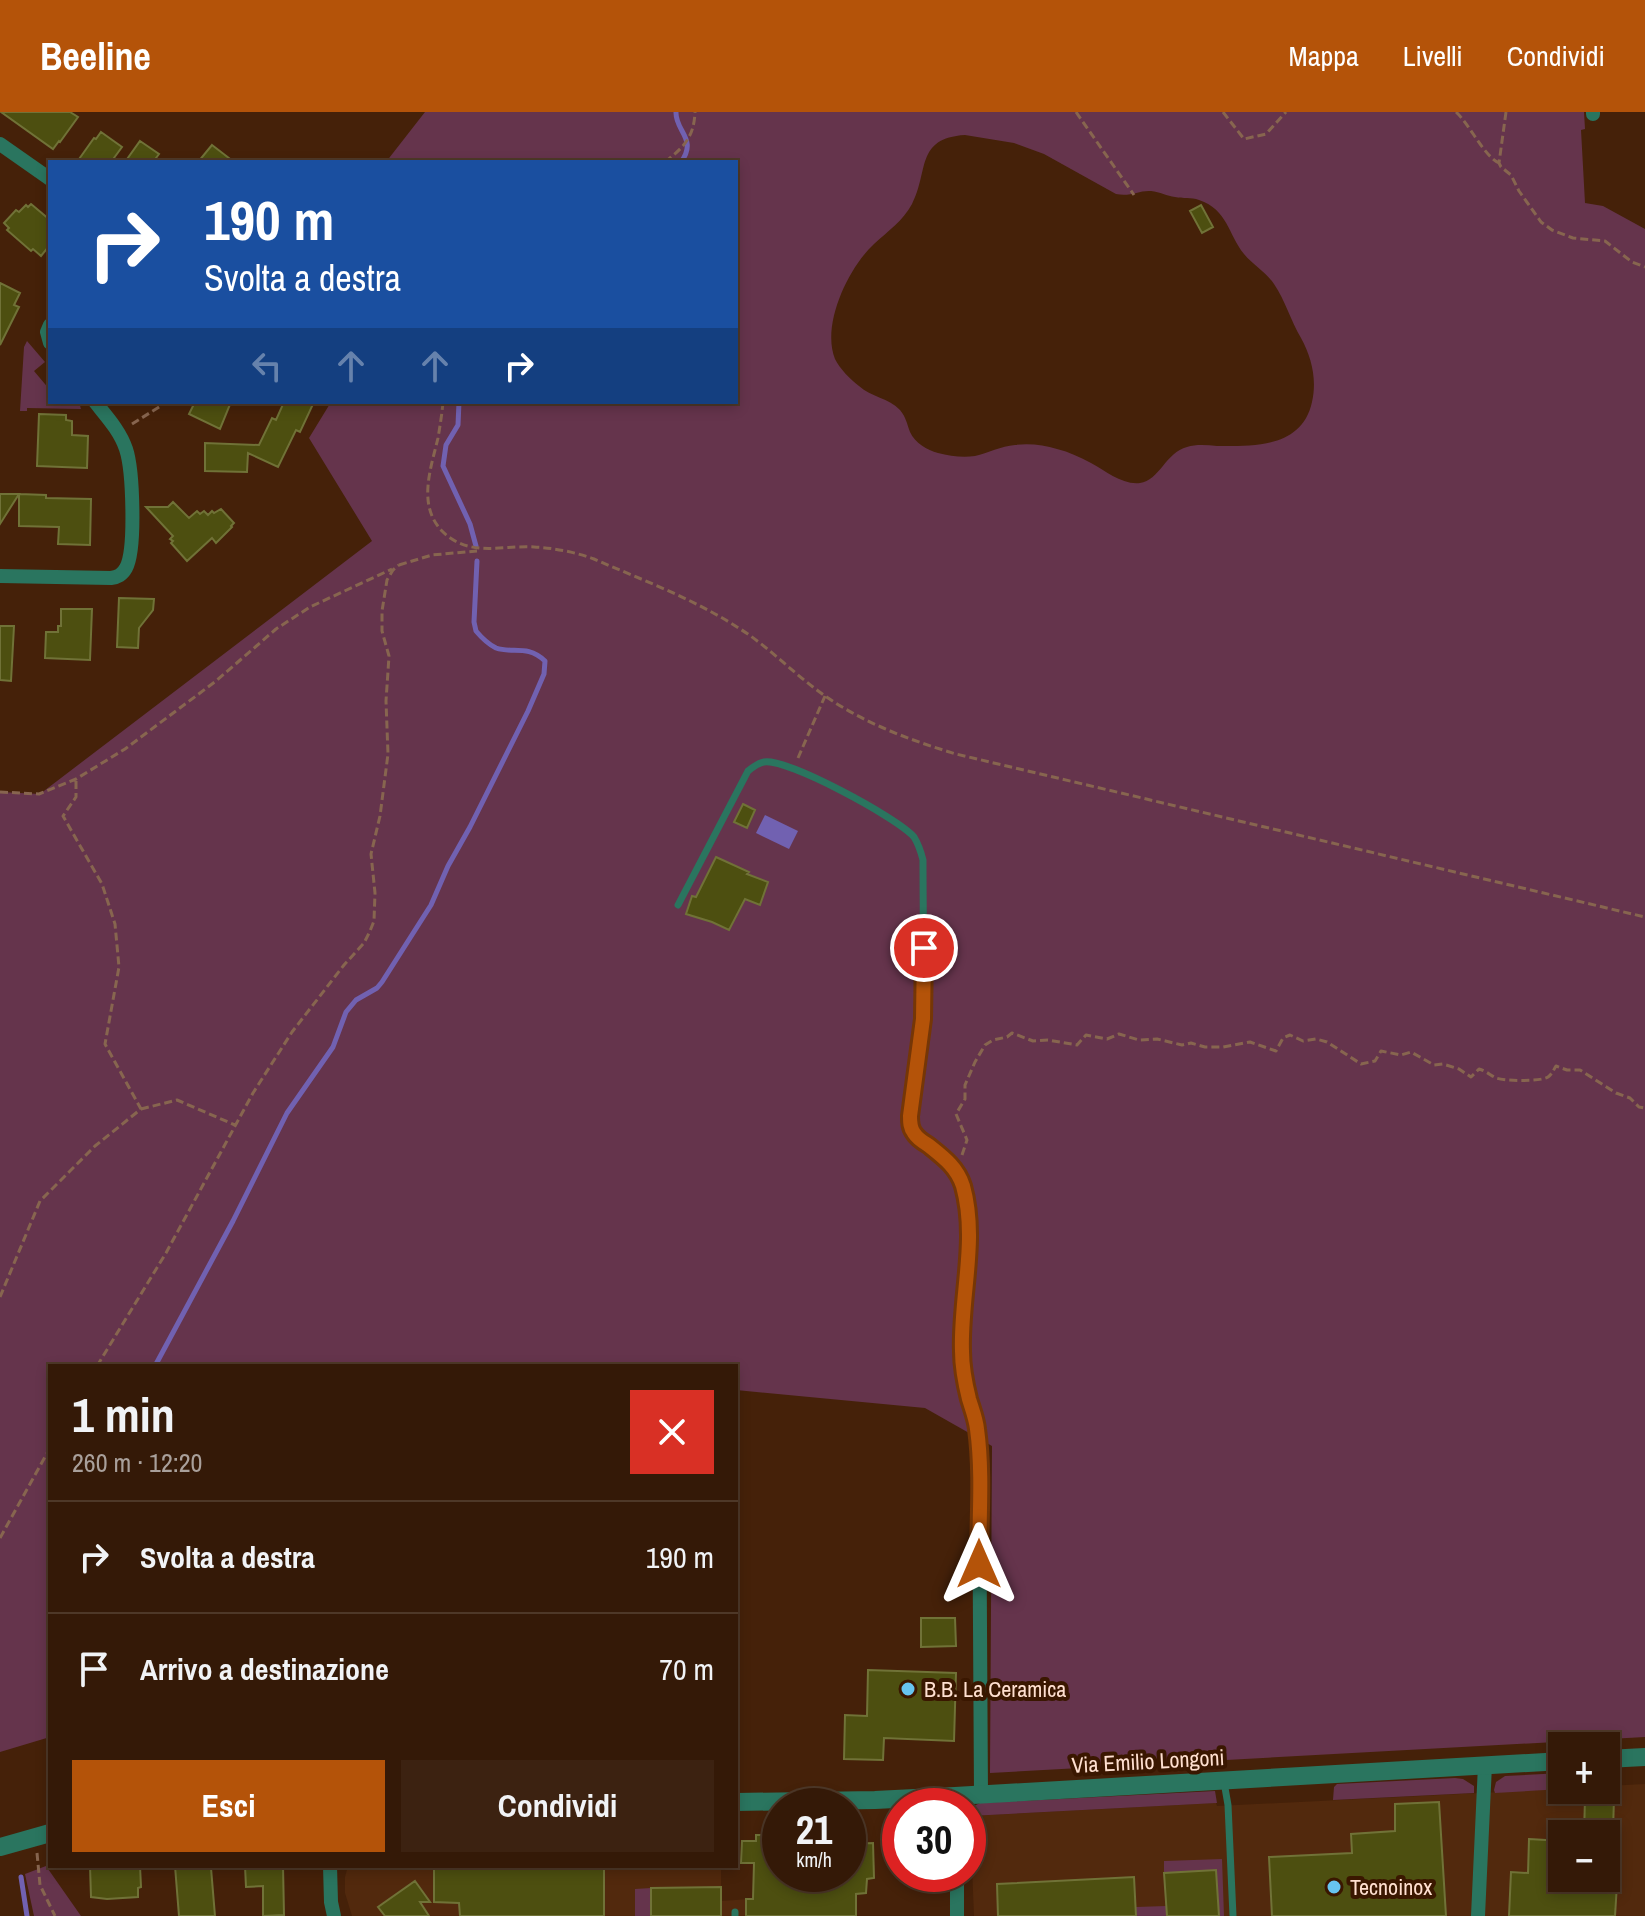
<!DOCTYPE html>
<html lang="it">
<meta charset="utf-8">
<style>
:root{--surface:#341907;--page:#3c2211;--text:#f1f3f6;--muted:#a9a09b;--line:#4e3828;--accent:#b45309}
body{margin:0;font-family:"Archivo Narrow",sans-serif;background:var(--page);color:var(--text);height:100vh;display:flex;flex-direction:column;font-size:30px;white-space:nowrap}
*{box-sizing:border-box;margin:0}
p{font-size:26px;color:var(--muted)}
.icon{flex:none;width:44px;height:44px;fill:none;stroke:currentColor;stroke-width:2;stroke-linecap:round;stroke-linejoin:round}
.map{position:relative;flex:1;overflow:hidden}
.side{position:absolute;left:48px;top:1252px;width:690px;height:504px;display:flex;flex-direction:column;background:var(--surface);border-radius:0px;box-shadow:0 4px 12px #0003,0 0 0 2px var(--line)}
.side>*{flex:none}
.hud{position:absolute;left:48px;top:48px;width:690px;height:244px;border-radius:0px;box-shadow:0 4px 12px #0003,0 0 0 2px var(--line);background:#1a4fa0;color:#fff;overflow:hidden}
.buttons{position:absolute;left:1548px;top:1620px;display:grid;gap:16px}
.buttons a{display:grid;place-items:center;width:72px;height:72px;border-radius:0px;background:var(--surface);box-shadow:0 4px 12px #0003,0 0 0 2px var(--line);font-size:40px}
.speed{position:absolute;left:762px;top:1676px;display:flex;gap:16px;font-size:40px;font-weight:700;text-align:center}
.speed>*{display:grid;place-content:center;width:104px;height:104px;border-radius:50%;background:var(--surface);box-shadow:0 4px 12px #0003,0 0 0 2px var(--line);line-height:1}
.speed small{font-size:20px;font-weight:400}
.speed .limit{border:12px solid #d22;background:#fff;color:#111}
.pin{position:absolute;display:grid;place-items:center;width:68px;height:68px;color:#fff;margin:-34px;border:4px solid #fff;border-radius:50%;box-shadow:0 2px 8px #0007}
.me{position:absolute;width:88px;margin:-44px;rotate:0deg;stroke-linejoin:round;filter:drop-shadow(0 0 6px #0008)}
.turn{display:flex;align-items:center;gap:28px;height:168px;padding:0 24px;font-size:36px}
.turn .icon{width:104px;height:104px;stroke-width:2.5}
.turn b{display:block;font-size:56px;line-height:68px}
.lanes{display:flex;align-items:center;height:76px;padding:0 24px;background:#0003;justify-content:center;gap:40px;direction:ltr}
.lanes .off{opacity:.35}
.round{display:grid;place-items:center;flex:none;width:84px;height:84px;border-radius:0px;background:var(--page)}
.headline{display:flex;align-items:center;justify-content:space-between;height:136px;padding:0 24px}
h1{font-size:48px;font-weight:700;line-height:60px}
.button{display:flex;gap:16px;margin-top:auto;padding:16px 24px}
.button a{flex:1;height:92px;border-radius:0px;background:var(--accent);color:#fff;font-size:32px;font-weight:700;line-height:92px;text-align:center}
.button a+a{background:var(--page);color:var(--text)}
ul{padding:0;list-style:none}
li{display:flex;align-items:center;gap:24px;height:112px;padding:0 24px;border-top:2px solid var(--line)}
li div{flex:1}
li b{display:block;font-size:30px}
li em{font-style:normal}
header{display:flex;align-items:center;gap:48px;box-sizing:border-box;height:112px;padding:0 40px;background:var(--accent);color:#fff}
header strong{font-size:38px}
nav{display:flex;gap:44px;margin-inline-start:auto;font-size:28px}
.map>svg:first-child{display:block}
.built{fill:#52290d;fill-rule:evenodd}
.green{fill:#65344c;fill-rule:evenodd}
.water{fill:#7161b1}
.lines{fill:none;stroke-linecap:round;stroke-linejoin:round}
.stream{stroke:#7161b1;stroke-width:5}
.building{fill:#4d4f10;stroke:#707237;stroke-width:2}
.path{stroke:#87654f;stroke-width:3;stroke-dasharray:8 4;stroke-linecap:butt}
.service{stroke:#2a755f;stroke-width:7}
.minor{stroke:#2a755f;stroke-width:14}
.tertiary{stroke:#2a755f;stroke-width:18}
.route-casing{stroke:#753606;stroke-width:20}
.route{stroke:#b45309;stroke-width:14}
.poi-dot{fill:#67c4f0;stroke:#3a1700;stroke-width:3}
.labels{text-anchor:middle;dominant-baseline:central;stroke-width:8;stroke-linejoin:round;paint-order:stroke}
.poi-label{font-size:22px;fill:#ffe0d0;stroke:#3a1700;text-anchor:start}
.street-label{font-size:22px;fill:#ffe0d0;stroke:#3a1700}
</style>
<header>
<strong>Beeline</strong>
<nav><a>Mappa</a><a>Livelli</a><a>Condividi</a></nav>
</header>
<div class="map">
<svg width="1645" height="1804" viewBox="0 0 1645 1804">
<rect width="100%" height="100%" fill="#452109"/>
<path class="built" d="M1645,1672v132h-671l-4,-100 246,-13 1,3 345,-17 44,1v-4zM1562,1722h44v44h-44z
M348,1754h373v35l88,-6v21h-457l-7,-23v-16z"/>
<path class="green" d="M425,0h1159l1,17 -4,1 4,73 18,3 42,23v1508l-655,36 2,-327 -67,-38 -189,-18v-24h-686v371l-50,15v-960l40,2 332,-253 -63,-103 22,-36h405v-240h-350zM965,23l49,8 30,11 72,40c15,3 23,-4 35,-3 9,1 16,5 24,6 8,2 16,0 24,3 29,10 29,34 45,54 9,11 22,18 30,30 11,16 17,37 27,54 11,20 16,42 11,64 -10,46 -58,44 -95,44 -10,-1 -21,-2 -30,1 -21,5 -28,34 -47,36 -18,2 -34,-12 -49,-20 -11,-6 -22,-11 -34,-14 -13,-4 -28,-6 -42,-4 -14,1 -27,8 -40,11 -12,2 -25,0 -37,-3 -11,-3 -23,-10 -28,-21 -3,-8 -4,-15 -10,-22 -11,-12 -29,-13 -41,-24 -9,-7 -19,-17 -24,-27 -14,-35 14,-92 39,-115 14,-13 29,-23 38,-40 17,-32 3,-66 53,-69z
M27,229l18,21 -11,9 16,19v12h11l2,2 3,-2h13l2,7 -54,-1v3h-7l4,-64z
M1562,1661v16l-67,4 -1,-3 2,-8 9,-6z
M1455,1666l8,1 11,7v7l-141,7 1,-13 3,-3z
M1215,1679l2,12 -247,13 4,-10 6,-3z
M1222,1747l2,57h-5l-3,-46 -52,3v-12z
M46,1754l35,50h-47l-9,-42z
M651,1776v28h-16v-27z
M1166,1794l1,10h-31v-9z"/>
<path class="water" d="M765,703l33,16 -9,18 -33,-16z"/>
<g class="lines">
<path class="stream" d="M676,0c-1,19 22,27 5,50
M459,290l-1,23 -12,20 -3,21 27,58 6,22
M155,1254l78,-145 54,-108 46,-66 13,-35 10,-12 21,-12 5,-6 49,-77 17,-39 22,-39 58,-116 16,-37 1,-13c-18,-17 -32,-7 -49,-13 -8,-4 -15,-11 -20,-17l-2,-9 3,-61
M21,1765l6,39"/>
</g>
<path class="building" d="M1,0h69l8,5 -18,25 -1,-1 -6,8z
M101,20l21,15 -11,15h-34l17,-24 2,1z
M140,29l19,13 -6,8h-28z
M212,33l22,17h-36z
M31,92l19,16v25l-9,11 -8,-7 -2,2 -24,-21 2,-2 -5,-5 12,-13 3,2 7,-7 2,2z
M1201,93l12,22 -11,6 -12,-22z
M0,171l20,10 -6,12 5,2 -19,38z
M195,290h36l-11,27 -31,-15z
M284,290h30l-14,30 -4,-2 -18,37 -30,-14 -1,19 -42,-1v-28l54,2 13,-27 4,2z
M39,302l27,1v5l6,1v14l16,1 -1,32 -50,-2z
M0,382h19l-19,30z
M19,382l27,1v3l45,1 -1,46 -32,-1 1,-17 -40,-1z
M173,390l16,16 8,-7 3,3 4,-3 4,4 4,-4 2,2 7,-4 13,14 -3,3 1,1 -16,16 -4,-5 -25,23 -16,-18 2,-2 -3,-2 3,-3 -27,-29h22z
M119,486l35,1 -1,11 -14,18 -1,20 -21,-1z
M61,497h31l-2,51 -45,-2 1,-26h12v-6h3z
M0,514h14l-3,55 -11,-1z
M743,692l12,6 -8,18 -13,-6z
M716,745l33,15 -2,2 21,8 -8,23 -15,-6 -16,31 -17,-8 -26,-8 6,-18 4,1z
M921,1506h34l1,28 -35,1z
M868,1558l88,3 -2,68 -70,-3 -1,22 -39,-1 1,-44 22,1z
M1606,1681l8,4 -1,35 -2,2h-27l1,-35z
M1439,1690l7,114h-174l-3,-59 83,-4 -1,-19 44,-3v-27z
M756,1723h23l1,39h8v6l60,-3v-33l25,-1 1,35 -7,1 -1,14 -10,1v22h-110v-17h7l1,-36h-13l1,-22h14z
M1529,1727l33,2v37h13v4l42,2 -2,32h-106l2,-44 17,1z
M90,1754h50l1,21 -3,1v9l-31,2 -16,-2z
M175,1754h33l1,2h2l4,48h-36z
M245,1754h38l1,49 -21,1v-30l-17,1z
M434,1754h170v50h-144l-1,-13 -25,-1z
M1216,1758l3,46h-52l-3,-43z
M1134,1765l2,39h-138l-1,-32z
M415,1769l15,21h-10l9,14h-44l-7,-9z
M721,1775v29h-70v-28z"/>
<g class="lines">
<path class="path" d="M1076,0l58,83
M1223,0l21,27 22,-5 20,-22
M1456,0c14,13 28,44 43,51
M1506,0l-7,51 2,4 10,8 8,16 22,31 11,8 21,8 32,3 27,21 13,5
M665,50c19,-15 29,-25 30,-50
M443,290c-1,12 -3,24 -5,36 -7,30 -21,67 4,93 27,27 59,14 92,16 20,1 41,5 60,12 48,21 98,39 143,68 28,17 51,41 76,60 42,33 93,52 143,67l689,163
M132,312l35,-22
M399,453l33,-10 45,-4
M798,646l27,-62
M0,680l39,2 37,-15 49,-30 91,-68 60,-52 34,-22 82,-38
M141,997l36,-9 58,25
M962,1043l5,-15 -11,-26 9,-15v-14l10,-23 10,-17 8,-5 14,-3 5,-4 21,8 15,-1 29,5 9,-10 21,4 12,-5 20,6 18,-1 25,6 9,-2 14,4h18l27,-5 26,9 7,-13 7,-3 13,6 13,-2 11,3 34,22 14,-3 6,-10 20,4 10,-3 23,13 9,-1 16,5 12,8 8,-8c7,2 11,6 17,9 9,3 44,4 52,-1 4,-3 5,-6 8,-11l11,4h13l36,23 14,5 9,9 6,1
M0,1185l40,-96 55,-55 46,-37 -36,-65 14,-77 -4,-43 -13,-40 -39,-68 13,-19v-18
M97,1254l69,-113 87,-160 39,-61 52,-67 20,-22 6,-12 4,-10 1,-28 -4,-39 9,-38 8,-62 -2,-53 3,-45 -7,-25v-20l5,-31 6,-10 6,-5
M0,1426l50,-90
M37,1741l3,32 15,31"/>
<path class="service" d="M678,793l70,-134c5,-4 10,-8 16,-9 23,-4 134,56 150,75 5,8 7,15 9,23 0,76 3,146 -8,221 -3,20 -11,42 4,58
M1224,1670l4,23 5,111
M735,1804v-4"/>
<path class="minor" d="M1593,0v2
M0,32l50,35
M50,213l-3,7 3,11
M0,464l111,2c7,-1 11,-3 15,-10 10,-18 7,-98 0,-119 -6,-18 -19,-32 -31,-47
M919,1027l30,23 8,10 6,15 5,32v28l-7,99 1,19 3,17 12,43 2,31 2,339
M330,1754l1,36 3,14
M957,1762v42
M1478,1804l7,-151"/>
<path class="tertiary" d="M1606,1647l39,-2
M736,1690l139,-2 80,-4 607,-35
M0,1735l50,-14"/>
</g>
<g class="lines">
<g class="route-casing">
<path id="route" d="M924,836l-1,71 -13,97c0,6 0,12 4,17 3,5 9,9 14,12 15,12 29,22 35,41 15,54 -3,111 -1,165 0,17 3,32 7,48 3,10 7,20 8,30 6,44 2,90 2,135"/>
</g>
<use href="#route" class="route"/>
</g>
<g class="poi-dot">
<circle cx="908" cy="1577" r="8"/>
<circle cx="1334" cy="1775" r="8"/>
</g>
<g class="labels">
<g class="poi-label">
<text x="924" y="1577">B.B. La Ceramica</text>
<text x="1350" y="1775">Tecnoinox</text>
</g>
<g class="street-label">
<text transform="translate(1148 1649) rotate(-3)">Via Emilio Longoni</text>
</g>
</g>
</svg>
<div class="buttons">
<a>+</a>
<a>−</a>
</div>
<div class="speed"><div>21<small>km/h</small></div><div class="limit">30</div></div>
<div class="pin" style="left:924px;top:836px;background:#d93025"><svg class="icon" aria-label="arrive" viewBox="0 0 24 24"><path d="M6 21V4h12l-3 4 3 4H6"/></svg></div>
<svg class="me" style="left:979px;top:1452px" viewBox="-20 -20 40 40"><path d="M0-17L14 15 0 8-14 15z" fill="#b45309" stroke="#fff" stroke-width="4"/></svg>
<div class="hud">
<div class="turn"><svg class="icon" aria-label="right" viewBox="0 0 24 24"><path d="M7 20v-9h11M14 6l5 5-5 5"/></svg><div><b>190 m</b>Svolta a destra</div></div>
<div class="lanes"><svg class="icon off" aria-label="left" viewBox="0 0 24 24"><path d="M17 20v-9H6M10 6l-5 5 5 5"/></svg><svg class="icon off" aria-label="ahead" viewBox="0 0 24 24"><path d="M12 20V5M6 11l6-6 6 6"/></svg><svg class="icon off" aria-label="ahead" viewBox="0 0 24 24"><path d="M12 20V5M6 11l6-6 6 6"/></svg><svg class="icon" aria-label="right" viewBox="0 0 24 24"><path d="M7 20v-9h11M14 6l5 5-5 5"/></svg></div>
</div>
<section class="side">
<div class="headline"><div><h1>1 min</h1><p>260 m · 12:20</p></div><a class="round" style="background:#d93025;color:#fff"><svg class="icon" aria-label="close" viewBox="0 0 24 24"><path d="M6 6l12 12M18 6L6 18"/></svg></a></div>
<ul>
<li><svg class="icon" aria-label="right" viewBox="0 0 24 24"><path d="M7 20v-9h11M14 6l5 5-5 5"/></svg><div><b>Svolta a destra</b></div><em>190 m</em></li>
<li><svg class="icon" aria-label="arrive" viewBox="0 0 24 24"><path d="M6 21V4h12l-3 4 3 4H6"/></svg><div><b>Arrivo a destinazione</b></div><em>70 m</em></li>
</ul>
<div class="button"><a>Esci</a><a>Condividi</a></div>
</section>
</div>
